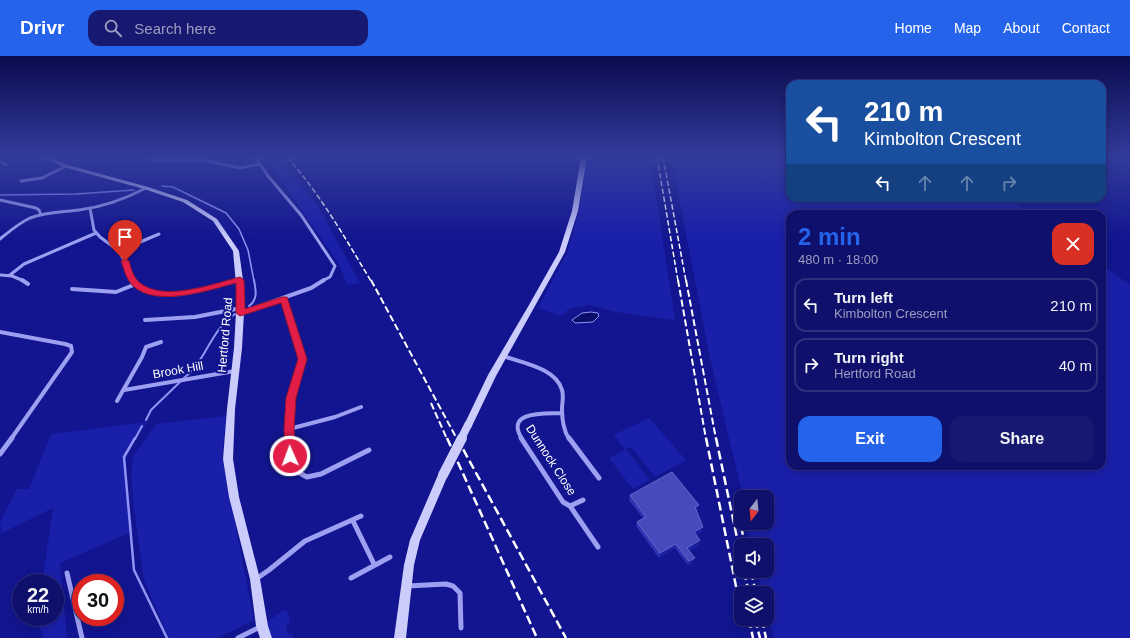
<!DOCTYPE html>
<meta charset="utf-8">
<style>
:root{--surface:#0e106b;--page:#171971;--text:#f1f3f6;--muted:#9b9dc1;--line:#2e307e;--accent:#2563eb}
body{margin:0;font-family:Helvetica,sans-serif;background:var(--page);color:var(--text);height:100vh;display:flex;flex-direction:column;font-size:15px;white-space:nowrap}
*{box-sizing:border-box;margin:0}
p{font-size:13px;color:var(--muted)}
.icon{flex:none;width:22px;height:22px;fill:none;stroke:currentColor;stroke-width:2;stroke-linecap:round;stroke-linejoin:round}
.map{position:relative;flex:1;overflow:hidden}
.side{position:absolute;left:786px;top:154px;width:320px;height:260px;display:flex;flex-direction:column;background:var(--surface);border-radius:12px;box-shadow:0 2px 10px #0003,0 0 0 1px var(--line)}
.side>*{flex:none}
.banner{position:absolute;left:786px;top:24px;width:320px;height:122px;border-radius:12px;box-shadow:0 2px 10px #0003,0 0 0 1px var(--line);background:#1a4fa0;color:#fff;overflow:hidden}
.needle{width:26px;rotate:196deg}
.controls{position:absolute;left:734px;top:434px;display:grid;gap:8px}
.controls a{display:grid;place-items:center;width:40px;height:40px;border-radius:8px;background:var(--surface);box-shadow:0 2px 10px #0003,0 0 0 1px var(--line);font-size:20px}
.speed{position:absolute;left:12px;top:518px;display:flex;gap:8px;font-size:20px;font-weight:700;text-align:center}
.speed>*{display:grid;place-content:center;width:52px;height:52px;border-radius:50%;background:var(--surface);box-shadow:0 2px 10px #0003,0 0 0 1px var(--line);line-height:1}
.speed small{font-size:10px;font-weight:400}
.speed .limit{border:6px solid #d22;background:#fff;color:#111}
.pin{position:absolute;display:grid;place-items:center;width:34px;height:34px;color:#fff;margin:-41px -17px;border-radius:50% 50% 50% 0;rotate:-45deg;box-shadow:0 0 4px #0007}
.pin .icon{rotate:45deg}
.me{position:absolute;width:44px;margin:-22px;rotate:358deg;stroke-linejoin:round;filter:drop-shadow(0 0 3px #0008)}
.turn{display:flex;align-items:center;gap:14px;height:84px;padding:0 12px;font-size:18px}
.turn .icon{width:52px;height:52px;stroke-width:2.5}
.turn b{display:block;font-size:28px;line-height:34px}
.lanes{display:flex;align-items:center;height:38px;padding:0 12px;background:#0003;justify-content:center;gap:20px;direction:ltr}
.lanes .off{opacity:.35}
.round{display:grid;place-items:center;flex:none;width:42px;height:42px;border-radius:12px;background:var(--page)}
.summary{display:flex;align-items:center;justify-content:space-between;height:68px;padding:0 12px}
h1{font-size:24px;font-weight:700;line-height:30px;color:var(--accent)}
.cta{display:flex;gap:8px;margin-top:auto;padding:8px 12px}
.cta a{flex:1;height:46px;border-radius:12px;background:var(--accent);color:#fff;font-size:16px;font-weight:700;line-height:46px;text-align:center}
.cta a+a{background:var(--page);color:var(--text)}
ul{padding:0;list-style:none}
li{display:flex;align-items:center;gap:12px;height:54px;margin:0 8px 6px;padding:0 4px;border:2px solid var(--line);border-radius:12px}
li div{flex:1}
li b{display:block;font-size:15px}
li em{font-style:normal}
header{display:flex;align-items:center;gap:24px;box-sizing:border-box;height:56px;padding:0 20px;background:var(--accent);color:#fff}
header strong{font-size:19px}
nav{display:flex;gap:22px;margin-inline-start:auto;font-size:14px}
.search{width:280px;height:36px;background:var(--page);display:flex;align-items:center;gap:10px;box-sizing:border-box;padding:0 14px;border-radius:12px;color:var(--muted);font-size:15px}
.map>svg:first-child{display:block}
.green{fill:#1a1fa9}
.water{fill:#0b0d6b;stroke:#8f94f5}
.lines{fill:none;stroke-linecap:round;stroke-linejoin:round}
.stream-far2{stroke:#8f94f5;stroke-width:1.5}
.stream-far1{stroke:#8f94f5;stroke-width:2}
.stream{stroke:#8f94f5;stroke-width:2.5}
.street-far2{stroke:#9da0f1;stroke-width:3}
.street-far1{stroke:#9da0f1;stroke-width:4}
.street{stroke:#9da0f1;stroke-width:5}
.secondary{fill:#cbccfc;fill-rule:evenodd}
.rail-far2{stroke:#fff;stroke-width:1.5;stroke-dasharray:5.5 2.5;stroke-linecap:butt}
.rail-far1{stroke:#fff;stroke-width:2;stroke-dasharray:7 3;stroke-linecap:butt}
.rail{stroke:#fff;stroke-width:2.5;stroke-dasharray:9 4;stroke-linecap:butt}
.secondary-bridge-far1{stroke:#cbccfc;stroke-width:8}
.secondary-bridge{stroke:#cbccfc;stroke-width:10}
.wall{fill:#3034b4}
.shaded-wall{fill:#1a1fa2}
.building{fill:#464abc;stroke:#6366c6}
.route{fill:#e11d48;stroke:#92132f}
.labels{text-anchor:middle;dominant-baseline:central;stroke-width:4;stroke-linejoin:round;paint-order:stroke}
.street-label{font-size:12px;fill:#fff;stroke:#12158f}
</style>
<header>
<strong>Drivr</strong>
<div class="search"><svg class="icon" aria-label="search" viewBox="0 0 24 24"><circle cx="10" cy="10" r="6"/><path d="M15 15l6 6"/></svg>Search here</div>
<nav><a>Home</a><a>Map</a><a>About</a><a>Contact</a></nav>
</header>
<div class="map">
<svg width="1130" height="582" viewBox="0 0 1130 582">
<rect width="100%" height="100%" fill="#12158f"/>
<path class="green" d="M265,101h11l42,49 42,77 -13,2 -7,-19z
M587,101h63l25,163 -59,-8 -27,-7 -20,4 -8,7 -23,-8 29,-55 12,-41z
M671,101h119v41h219l22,16h-241v252h312v-201l28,20v353h-356l-7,-26v-19h-5l-5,-22h10v-26h-17l-3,-13 4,-2 -1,-7h17v-26h-24l-33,-139z
M226,360l-4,41 32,163 -36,18h-49l-25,-58 -10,-72 -3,-37 3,-16 22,-31z
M649,362l37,42 -31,17 -24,-30 -5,2 24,31 -17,9 -24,-31 16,-8 -11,-15z
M148,366c-6,8 -17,21 -20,29 -6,18 2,60 5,80l-73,32 7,75h-24l-5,-16 1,-5h16v-34h-13l11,-75 -51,25 -2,-11 17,-33h12l22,-55z
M287,554l3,13 -4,3 2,9 4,-2 1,5h-25l-5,-13 19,-14z"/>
<path class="water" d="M591,256l7,1 1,3 -6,6 -18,1 -3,-3 10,-7z"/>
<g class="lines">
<path class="stream-far2" d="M162,130l11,1 53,26 13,16 9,21 6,31
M0,139l76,-1 58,-4"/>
<path class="stream-far1" d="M249,250c9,-7 7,-15 5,-26
M184,322c22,-17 26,-47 51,-64
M146,364l5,-10 30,-29
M135,383l7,-13"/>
<path class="stream" d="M135,382l-11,19 10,113 33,68"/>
<path class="street-far2" d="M255,101l13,19 33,39 34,51 -5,11 -8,4
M152,104l56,1 32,7 20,-4
M0,105l6,4
M21,125l21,-3 24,-12
M0,144l36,8 3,2 2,5
M90,152l4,22 6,7 19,14 16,30
M0,183c10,-8 19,-16 30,-21 16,-6 33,-6 49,-8 23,-3 46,-11 67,-22
M119,195l40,-17
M1,219l11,1 12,5
M10,219l14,-11 72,-31
M234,225l6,-1"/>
<path class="street-far1" d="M22,224l6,4
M134,224c24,29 75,7 104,0
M72,233l44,3 20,-8
M285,243l17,60 -11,39 -2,41
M240,257l71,-25 13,-8
M145,264l50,-3 46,-9
M0,276l65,12 6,2 1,6 -61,87
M503,300c19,7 53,12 59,34 2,6 0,13 0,19 0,9 2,22 7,30
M124,334l111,-19
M117,345l25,-44 4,-10 15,-5
M289,373l46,-12 26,-10
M522,383c-18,-29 24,-25 40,-26"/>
<path class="street" d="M289,382l1,18 4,14 13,7 14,-3 48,-24
M521,382l42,64 7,4 28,41
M569,382l30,40
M0,398l12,-16
M570,450l13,-6
M353,465l21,43
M67,517l15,65
M351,522l39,-21
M256,523l13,-9 36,-29 56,-25
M407,530l39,-2 7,2 7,7 1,35
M238,582l22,-11"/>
<path class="secondary" d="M42,101h8l18,8 80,22 39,13 30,19 22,32 6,44 -3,53 -7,61 -2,50 6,38 21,82 8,47 4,12h-12l-4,-12 -6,-47 -21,-82 -6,-38 4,-50 7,-61 3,-53 -4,-44 -20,-30 -30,-19 -39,-13 -80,-22z
M581,101h6l-9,54 -13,41 -69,124 -25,52 -3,1 -3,-1 -1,-3 24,-50 41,-70 30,-53 13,-41z
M443,415l3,1 2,3 -28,65 -6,25 -8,73h-12l10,-73 6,-25 28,-65 2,-3z"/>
<path class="rail-far2" d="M287,101c34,38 58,81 84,124
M657,101l21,124
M663,101l23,124"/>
<path class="rail-far1" d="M371,224l86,159
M678,224l28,159
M686,224l30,159
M431,347l16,36"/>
<path class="rail" d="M447,382l90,200
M457,382l109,200
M706,382l35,173
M716,382l25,119
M741,470l4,19
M744,515l5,22
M751,515l5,22
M749,563l4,19
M755,563l5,19
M762,563l4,19"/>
<path class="secondary-bridge-far1" d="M461,383l7,-14"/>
<path class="secondary-bridge" d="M443,419l19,-37"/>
</g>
<path class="wall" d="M630,439l68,14 -2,1 6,21 -6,4 3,10 -10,6 6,7 -2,4 -5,3 -13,-17 -16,10 -23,-32 1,-4 6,-4 -14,-18z"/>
<path class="shaded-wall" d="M699,449l-1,4 -4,2 1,-4z
M703,471l-1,4 -10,6 2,-5z
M700,484l-1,5 -13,8 1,-5z
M676,488l-1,4 -16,10 1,-5z
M695,502l-2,4 -5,3 1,-4z"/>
<path class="building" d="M672,416l27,33 -4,2 8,20 -9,5 6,8 -13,8 8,10 -6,3 -13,-17 -16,9 -23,-31 9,-5 -16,-22z"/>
<linearGradient id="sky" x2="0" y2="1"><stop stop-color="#0a0c4f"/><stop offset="0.55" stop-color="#333b9b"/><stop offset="1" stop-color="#333b9b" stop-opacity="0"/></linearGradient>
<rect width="1130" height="183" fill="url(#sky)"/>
<path class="route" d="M125,202l4,3c2,7 4,16 11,22 25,19 72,1 100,-6l4,3 1,29 37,-12h5l20,62 -11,39 -2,31 2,27 -2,4 -4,1 -4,-1 -1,-4 -1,-27 2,-31 12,-39 -17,-56 -41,13 -4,-3v-30c-27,7 -79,25 -103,3 -7,-7 -9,-17 -12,-25z"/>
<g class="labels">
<g class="street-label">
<text transform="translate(225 279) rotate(-85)">Hertford Road</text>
<text transform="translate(178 314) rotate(-10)">Brook Hill</text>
<text transform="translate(551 404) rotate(57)">Dunnock Close</text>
</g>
</g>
</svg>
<div class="controls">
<a><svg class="needle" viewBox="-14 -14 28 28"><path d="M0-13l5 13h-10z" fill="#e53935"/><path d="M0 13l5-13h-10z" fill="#9b9dc1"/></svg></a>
<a><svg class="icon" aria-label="sound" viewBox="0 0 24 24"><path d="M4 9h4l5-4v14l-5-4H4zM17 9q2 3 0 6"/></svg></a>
<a><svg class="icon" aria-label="layers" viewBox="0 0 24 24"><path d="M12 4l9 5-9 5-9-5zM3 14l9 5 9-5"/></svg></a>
</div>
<div class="speed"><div>22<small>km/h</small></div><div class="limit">30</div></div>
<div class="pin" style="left:125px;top:205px;background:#d93025"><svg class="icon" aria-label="arrive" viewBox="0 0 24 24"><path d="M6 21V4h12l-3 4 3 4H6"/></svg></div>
<svg class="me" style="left:290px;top:400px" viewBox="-20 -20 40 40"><circle r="17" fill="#e11d48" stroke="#fff" stroke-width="3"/><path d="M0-11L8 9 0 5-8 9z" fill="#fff"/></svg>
<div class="banner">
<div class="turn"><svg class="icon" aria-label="left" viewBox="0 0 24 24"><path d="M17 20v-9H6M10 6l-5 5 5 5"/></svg><div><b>210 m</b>Kimbolton Crescent</div></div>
<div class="lanes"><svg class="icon" aria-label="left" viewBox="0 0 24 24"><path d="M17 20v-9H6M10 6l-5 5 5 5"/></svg><svg class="icon off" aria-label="ahead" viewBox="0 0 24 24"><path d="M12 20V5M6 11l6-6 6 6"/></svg><svg class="icon off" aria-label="ahead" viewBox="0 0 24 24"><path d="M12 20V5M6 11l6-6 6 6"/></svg><svg class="icon off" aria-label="right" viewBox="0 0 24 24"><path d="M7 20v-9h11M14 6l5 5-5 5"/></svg></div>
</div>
<section class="side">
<div class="summary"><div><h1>2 min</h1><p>480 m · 18:00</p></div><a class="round" style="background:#d93025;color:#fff"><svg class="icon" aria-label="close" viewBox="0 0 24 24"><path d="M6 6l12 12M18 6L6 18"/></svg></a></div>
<ul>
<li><svg class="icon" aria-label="left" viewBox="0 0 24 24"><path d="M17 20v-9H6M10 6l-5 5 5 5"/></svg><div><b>Turn left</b><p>Kimbolton Crescent</p></div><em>210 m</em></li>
<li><svg class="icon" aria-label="right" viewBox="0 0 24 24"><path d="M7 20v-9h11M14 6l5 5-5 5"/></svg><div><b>Turn right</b><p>Hertford Road</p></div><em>40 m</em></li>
</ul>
<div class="cta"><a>Exit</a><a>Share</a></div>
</section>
</div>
